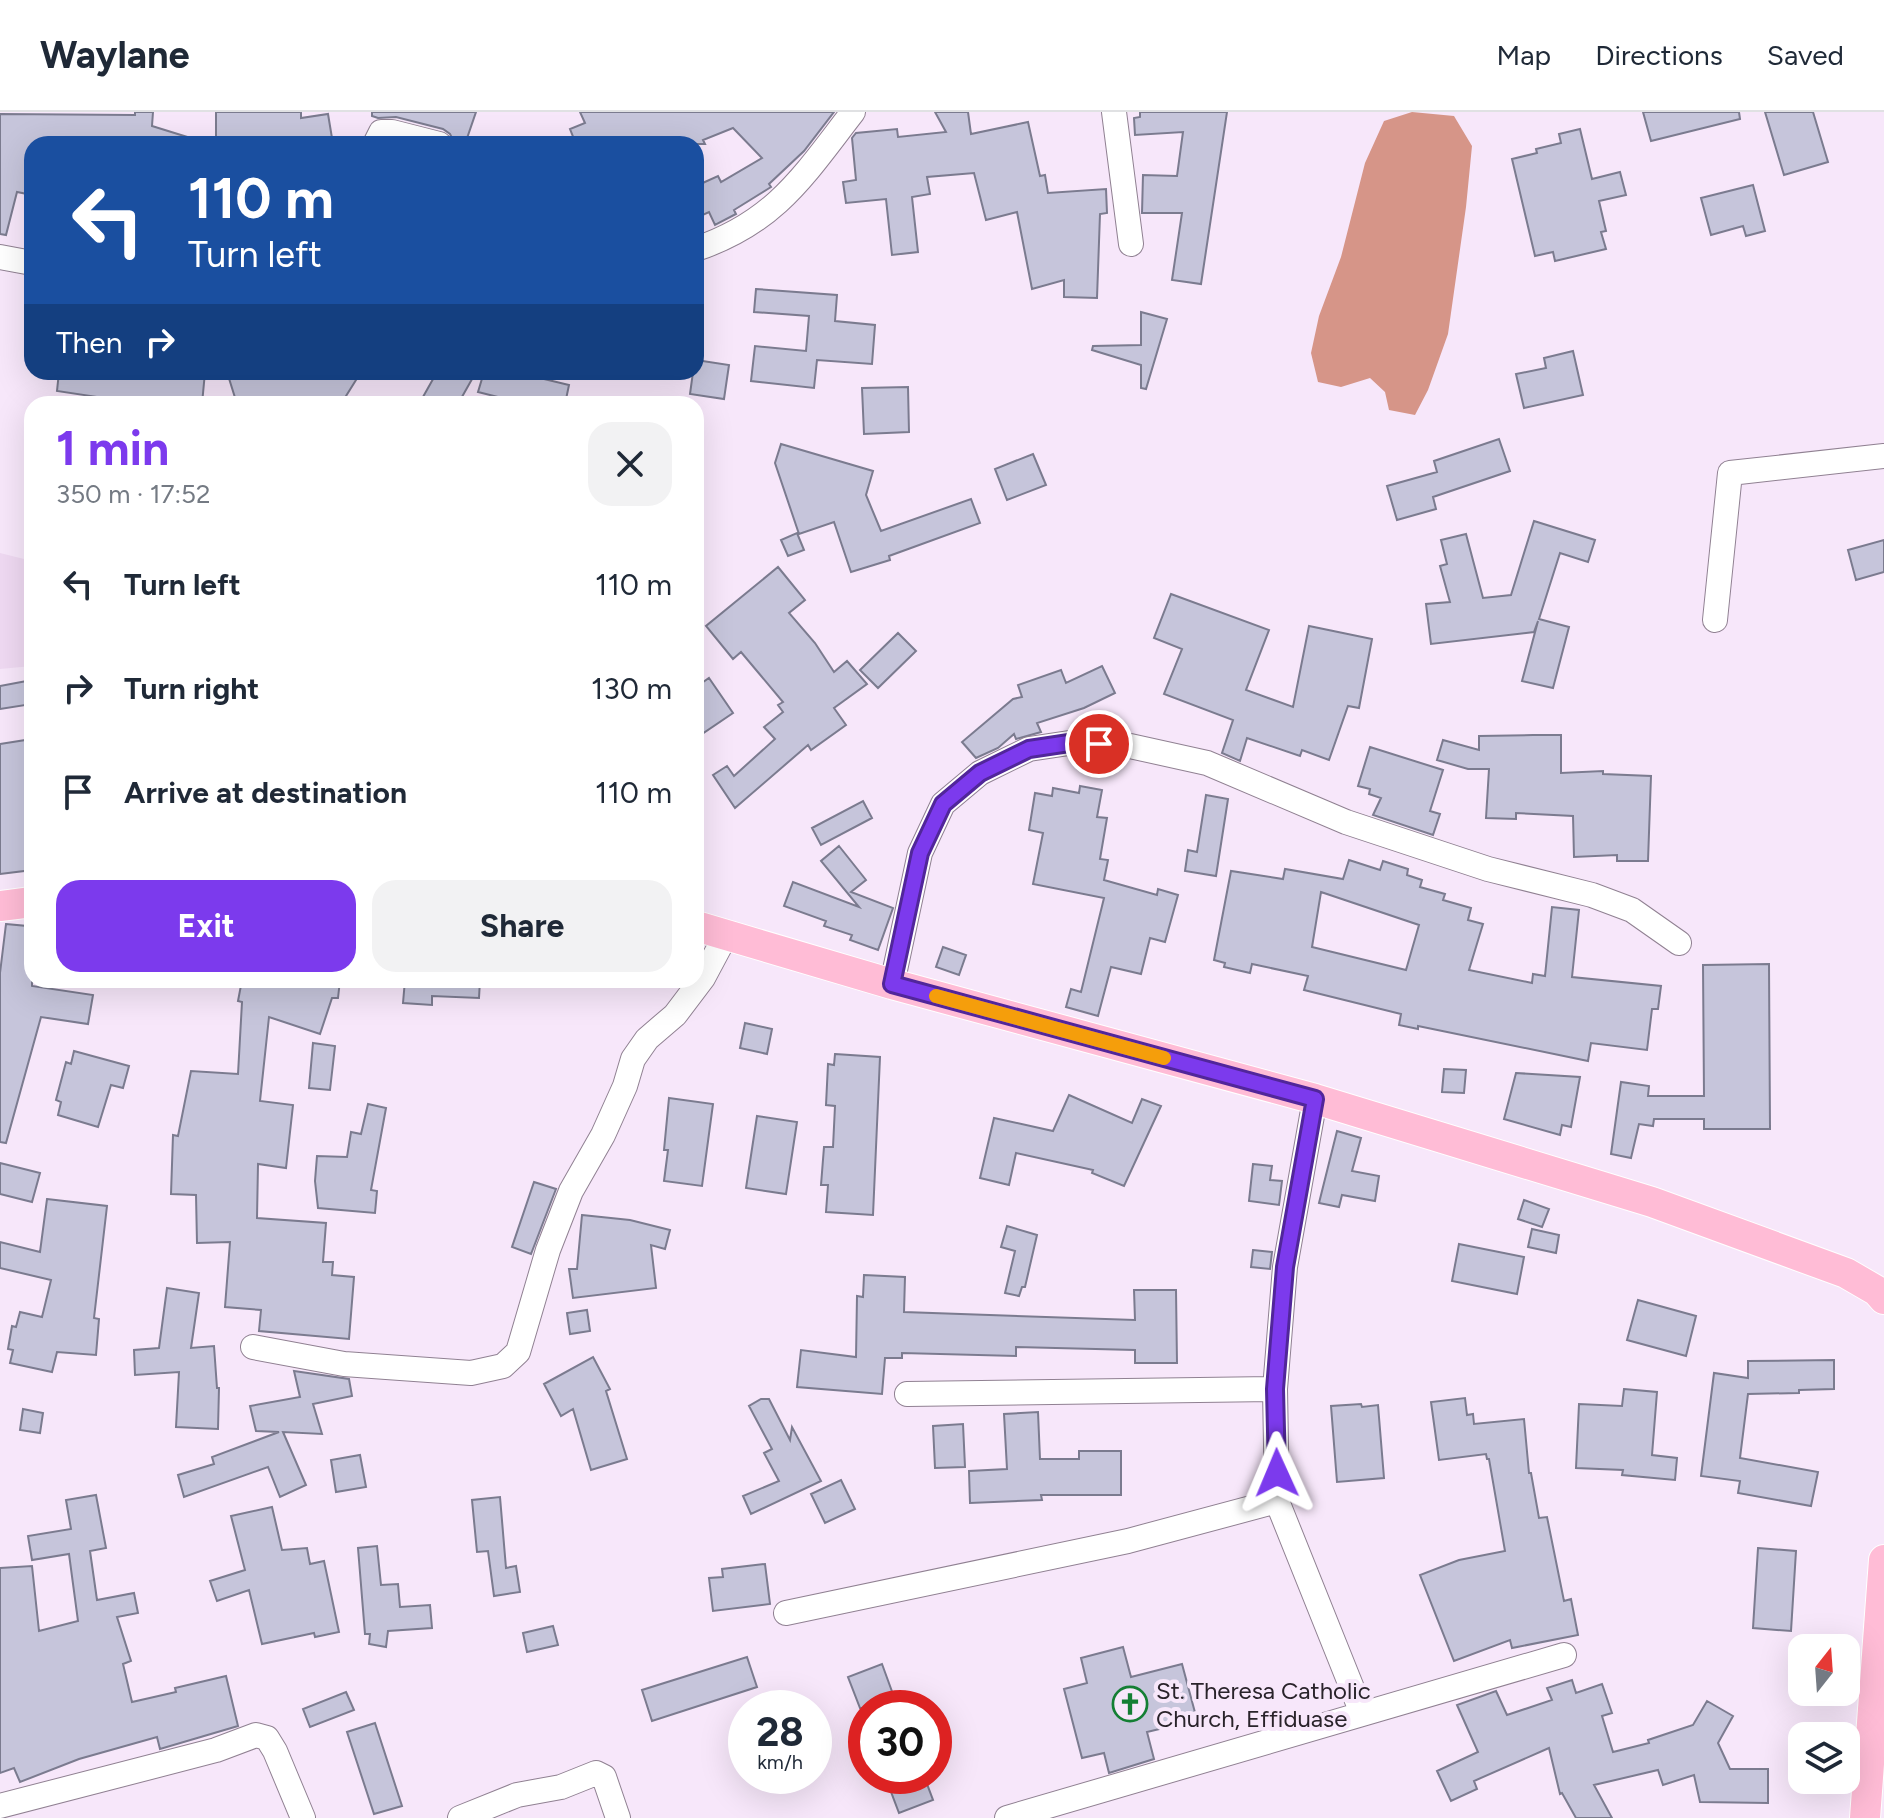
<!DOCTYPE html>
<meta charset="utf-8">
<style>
:root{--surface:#fff;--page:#f2f2f3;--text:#1f2937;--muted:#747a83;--line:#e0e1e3;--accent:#7c3aed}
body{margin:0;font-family:Figtree,sans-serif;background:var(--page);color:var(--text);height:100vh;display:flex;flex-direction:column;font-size:30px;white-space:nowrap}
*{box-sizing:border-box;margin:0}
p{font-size:26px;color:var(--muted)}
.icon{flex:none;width:44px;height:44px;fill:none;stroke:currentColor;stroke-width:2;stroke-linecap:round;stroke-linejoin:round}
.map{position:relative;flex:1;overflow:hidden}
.side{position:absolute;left:24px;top:284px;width:680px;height:592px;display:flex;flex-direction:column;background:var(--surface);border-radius:24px;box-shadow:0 8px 32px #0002}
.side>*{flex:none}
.top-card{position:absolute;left:24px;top:24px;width:680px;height:244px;border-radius:24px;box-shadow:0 8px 32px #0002;background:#1a4fa0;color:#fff;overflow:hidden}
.needle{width:52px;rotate:17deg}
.tools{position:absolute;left:1788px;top:1522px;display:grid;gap:16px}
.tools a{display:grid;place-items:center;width:72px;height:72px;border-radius:16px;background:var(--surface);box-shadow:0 8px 32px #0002;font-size:40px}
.speed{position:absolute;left:728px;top:1578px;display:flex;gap:16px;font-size:40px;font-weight:700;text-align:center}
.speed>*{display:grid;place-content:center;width:104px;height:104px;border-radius:50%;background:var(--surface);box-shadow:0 8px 32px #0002;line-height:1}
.speed small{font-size:20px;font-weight:400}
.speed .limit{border:12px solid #d22;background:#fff;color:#111}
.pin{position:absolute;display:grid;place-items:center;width:68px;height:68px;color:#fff;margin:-34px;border:4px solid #fff;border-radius:50%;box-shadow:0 2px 8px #0007}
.me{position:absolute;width:88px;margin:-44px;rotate:359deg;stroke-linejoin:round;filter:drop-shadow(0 0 6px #0008)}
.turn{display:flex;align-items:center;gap:28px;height:168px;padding:0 32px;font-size:36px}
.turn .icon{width:104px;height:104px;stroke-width:2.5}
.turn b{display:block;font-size:56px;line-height:68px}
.then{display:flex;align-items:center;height:76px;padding:0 32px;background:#0003;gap:16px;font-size:30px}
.round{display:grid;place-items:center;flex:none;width:84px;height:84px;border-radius:24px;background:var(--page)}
.summary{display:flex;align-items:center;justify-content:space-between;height:136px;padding:0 32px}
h1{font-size:48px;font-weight:700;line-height:60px;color:var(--accent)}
.cta{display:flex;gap:16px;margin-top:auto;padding:16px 32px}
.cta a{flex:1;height:92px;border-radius:24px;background:var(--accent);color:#fff;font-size:32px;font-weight:700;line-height:92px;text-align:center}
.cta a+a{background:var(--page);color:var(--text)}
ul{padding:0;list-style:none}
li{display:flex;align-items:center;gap:24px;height:104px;padding:0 32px}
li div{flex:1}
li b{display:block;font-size:30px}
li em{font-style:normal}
header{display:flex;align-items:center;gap:48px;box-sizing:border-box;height:112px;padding:0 40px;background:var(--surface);border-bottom:2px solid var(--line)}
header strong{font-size:38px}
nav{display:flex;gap:44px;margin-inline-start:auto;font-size:28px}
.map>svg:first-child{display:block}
.built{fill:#efd9f2}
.forest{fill:#d69588}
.building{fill:#c6c5db;stroke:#7b7b8f;stroke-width:2;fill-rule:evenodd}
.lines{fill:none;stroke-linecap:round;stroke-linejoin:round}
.minor-casing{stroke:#908192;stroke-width:26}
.major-casing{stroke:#fff;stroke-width:32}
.minor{stroke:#fff;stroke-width:24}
.major{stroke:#ffbcd6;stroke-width:30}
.route-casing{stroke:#51269a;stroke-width:20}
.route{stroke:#7c3aed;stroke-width:14}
.slow{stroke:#f59e0b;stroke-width:14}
.labels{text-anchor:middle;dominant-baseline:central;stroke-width:8;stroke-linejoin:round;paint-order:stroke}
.poi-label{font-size:24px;fill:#29232a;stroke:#f7e7fa;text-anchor:start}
</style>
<header>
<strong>Waylane</strong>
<nav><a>Map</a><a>Directions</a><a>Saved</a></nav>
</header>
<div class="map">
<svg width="1884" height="1706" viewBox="0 0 1884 1706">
<rect width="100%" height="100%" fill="#f7e7fa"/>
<path class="built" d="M0,441l32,8v105l-32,3z"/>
<path class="forest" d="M1412,0l42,4 18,30 -6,61 -18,127 -20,56 -13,25 -26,-5 -4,-18 -15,-14 -29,9 -23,-5 -7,-29 8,-37 22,-59 24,-94 19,-42z"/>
<path class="building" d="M135,0h18l-1,14 45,14 -1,4h-164v51l-15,-3 -11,43 -6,-1v-120l135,1z
M216,0h85v6l27,-4 5,30h-117z
M372,0h104l-11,32 -11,-2 -4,-8 -7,-5 -47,-12 -18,1 -6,-2z
M580,0h254l-30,39 -35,33 2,3 -37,23 2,4 -21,11 -6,-13 -13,6v-32l22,-10 3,6 41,-24 -29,-30 -30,12 2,4h-129l-6,-15 15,-6z
M935,0h33l3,22 57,-12 12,54 5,-1 3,18 58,-4 1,24 -7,1 -3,84 -33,-1v-17l-32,9 -15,-77 -31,8 -12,-47 -47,4 3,17 -18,3 6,55 -26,3 -6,-56 -40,4 -3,-21 13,-2 -4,-42 4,-5 41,-4 1,8 48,-5z
M1140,0h87l-26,172 -29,-4 10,-67h-40l1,-38 34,1 6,-44 -48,3 -1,-17 6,-1z
M1643,0h96l1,7 -89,22z
M1765,0h48l15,50 -44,13z
M1580,17l12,50 28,-7 6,23 -27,6 7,30 -5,1 5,17 -51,12 -2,-9 -18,4 -23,-97 25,-6 -1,-4 25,-6 -2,-9z
M1753,73l12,46 -19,5 -3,-10 -32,9 -10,-37z
M756,177l81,6 -2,26 40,4 -3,39 -55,-4 -3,28 -63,-7 4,-35 51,5 3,-35 -55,-4z
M1141,200l26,7 -21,70 -5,-1v-23l-49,-15 1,-4 48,-1z
M1573,239l10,44 -59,13 -8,-34 30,-6 -2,-10z
M696,248l33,5 -5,34 -34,-5 3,-22h3z
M59,260h146l-3,32h-78v-3l-67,-10z
M227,260h134l-20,32h-104z
M437,260h39l-18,32h-39z
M484,260h31l54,13 -4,19h-52l1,-3 -36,-9z
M908,275l1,45 -45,2 -2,-46z
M1499,327l11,32 -77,26 3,12 -39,11 -10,-34 50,-14 -3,-11z
M781,332l92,27 -7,24 15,36 90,-32 9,24 -91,33 1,4 -39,12 -17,-50 -35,12 -24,-71z
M1033,342l13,31 -39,15 -12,-31z
M1534,409l61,19 -7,22 -28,-9 -21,66 30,8 -16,61 -31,-7 16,-60 -4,11 -103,12 -5,-40 24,-2 -10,-36 7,-2 -6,-24 25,-6 17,64 28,-3z
M797,421l7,17 -16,6 -7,-16z
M1884,428v32l-28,8 -8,-30z
M778,455l27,33 -16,13 26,30 19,29 13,-11 20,23 -33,24 12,17 -35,25 -3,-5 -73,63 -22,-33 14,-9 7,10 41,-37 -11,-12 19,-15 -5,-7 5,-3 -42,-50 -8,7 -27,-33z
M1171,482l98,36 -23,60 47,17 16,-81 63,13 -13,69 -11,-2 -19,54 -27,-10 -2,6 -53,-18 -7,23 -18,-8 11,-33 -69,-26 18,-45 -28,-11z
M898,521l18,18 -38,37 -18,-18z
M1102,554l13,27 -31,15 -47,15 4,9 -25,7 -2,-5 -16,14 -22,10 -14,-16 51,-43 9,-2 -4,-12 43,-15 5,13z
M709,566l24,35 -37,25v-51z
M32,568v24l-32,5v-23z
M1533,623h28v38l42,-2v3l48,2 -3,85h-31v-6l-43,2 -1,-41 -57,-3v6l-30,-1 3,-49h-21l-31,-9 6,-20 36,10v-14z
M32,627v131l-32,4v-130z
M1370,635l73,23 -13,41 10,3 -7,21 -60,-20 8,-17 -12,-4 1,-5 -12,-3z
M1080,674l22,4 -5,27 10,1 -7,41 8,1 -4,20 53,15 1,-6 20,6 -13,47 -15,-4 -9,36 -30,-7 -13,49 -32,-9 5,-18 10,3 23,-94 -71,-14 10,-51 -14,-3 6,-37 17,3 1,-8 26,5z
M1206,683l22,4 -12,77 -31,-5 3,-21 9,2z
M863,689l9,17 -51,27 -9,-17z
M839,734l27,34 -15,12 42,16 -15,42 -28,-10 2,-5 -28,-9 2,-5 -42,-15 9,-24 66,25 -38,-46z
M1349,748l31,10 3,-9 25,8 -1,6 15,5 -2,7 25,7 -2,6 28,8 -3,12 15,4 -14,46 63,13 1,-9 12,2 7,-69 27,3 -7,67 89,9 -3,23h-6l-5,41 -56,-7 -3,18 -170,-35v3l-19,-4 2,-11 -97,-24 4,-14 -56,-12 -2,9 -26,-6 1,-4 -11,-3 17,-89 52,8 2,-10 58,10zM1321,780l98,33 -13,45 -94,-23z
M6,812l21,2 -1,11h6v49l61,9 -5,29 -47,-7 -35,126 -6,-1v-169z
M943,835l23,8 -7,20 -23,-8z
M1769,852l1,165h-66v-10h-50l-1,7 -14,-2 -8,34 -20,-4 10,-72 28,4 -1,10h56l-1,-131z
M242,868h98l-2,18h-6l-12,36 -51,-17 -9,84 33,4 -7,63 -28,-4 -1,54 69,5 -3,39h10l-1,13 22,2 -5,62 -90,-8 2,-21 -36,-3 5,-65 -33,1 -1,-48 -25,-1 2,-59 5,1 13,-65 47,3 4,-72 -4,-1z
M405,868h75l-1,18 -47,-2v9l-29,-2z
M745,911l27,6 -5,25 -27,-6z
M313,931l22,3 -5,44 -21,-2z
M74,939l55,15 -6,22 -12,-3 -13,42 -40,-12 3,-13 -5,-2 10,-38 5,2z
M835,942l45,3 -7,158 -47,-3 2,-27h-7l3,-38h9l2,-41 -9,-1 2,-41 6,1z
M1444,957l22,1 -2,23 -22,-1z
M1516,961l64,4 -9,50 -9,-2 -2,10 -56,-16z
M1069,983l63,28 10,-24 19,7 -37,80 -32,-13 1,-3 -77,-17 -7,32 -29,-7 14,-60 59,13z
M669,986l44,6 -11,82 -38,-5 4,-31h-4z
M368,992l18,4 -15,82 6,1 -2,22 -57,-5 -3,-27 2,-25 30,1 4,-25 10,2z
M757,1004l40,6 -11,72 -40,-6z
M1337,1019l24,7 -9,33 27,5 -4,25 -33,-6 -3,12 -20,-4z
M0,1051l40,10 -8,29 -32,-8z
M1253,1052l19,2 -2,14 12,1 -3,24 -30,-4z
M534,1070l22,7 -25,65 -19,-7z
M47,1087l60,7 -13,112 5,1 -3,36 -39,-3 -5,20 -42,-9 3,-13 -5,-1 4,-23 4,1 4,-15 22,5 9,-37 -51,-12v-26l40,10z
M1524,1088l25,9 -7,18 -24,-8z
M582,1103l48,5 40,10 -5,19 -14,-4 5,43 -83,10 -4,-29h8z
M1007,1114l30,9 -12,52h-3l-3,9 -14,-3 10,-42 -14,-4z
M1532,1117l27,6 -3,18 -28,-6z
M1459,1132l65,13 -7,37 -65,-13z
M1253,1138l19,2 -2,17 -19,-2z
M864,1163l41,2 -1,35 231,8 -1,-30h42l1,73h-42v-13l-119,-3v9l-114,-3v5h-17l-3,36 -85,-7 4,-37 55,7 1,-61 6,1z
M167,1176l32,5 -8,55 23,-2 3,42h2l-1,41 -42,-2 3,-55 -44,3 -1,-25 25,-2z
M1638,1188l58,16 -10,40 -59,-16z
M587,1198l3,21 -20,3 -3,-21z
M593,1245l17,32 -4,2 21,68 -36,11 -18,-61 -12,7 -17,-32z
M1834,1248v29l-35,1v3l-51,1 -8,64 78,14 -7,34 -73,-13 2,-12 -39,-5 13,-103 34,5v-17z
M294,1259l55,8 3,17 -39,8 9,30 -39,-2 23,53 -26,12 -12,-30 -84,30 -6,-22 36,-11 -2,-7 67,-25 -23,-1 -6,-25 50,-9z
M1624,1277l33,3 -5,63 25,3 -2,22 -53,-5 1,-5 -47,-2 3,-64 43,2z
M1465,1286l2,17 6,-1 1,10 50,-5 5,54h2l8,45 8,-1 17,84 7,-2 7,36 -66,13 -2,-8 -56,21 -34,-86 39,-15 46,-9 -16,-92h-2l-1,-5 -47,6 -8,-58z
M761,1287h8l21,41 2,-13 29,54 -70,33 -8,-18 36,-15 -15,-28 8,-4 -23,-43z
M1361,1292l1,3 16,-2 6,73 -47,4 -6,-76z
M23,1297l20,4 -3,20 -20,-3z
M1038,1300l2,47h39v-8h42v44h-80l1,5 -72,3 -1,-32 38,-2 -3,-55z
M963,1312l2,43 -30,1 -2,-42z
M360,1343l6,32 -30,5 -5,-32z
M841,1368l14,29 -30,14 -14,-29z
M96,1383l10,53 -16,3 7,49 37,-7 4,20 -21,4 14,44 -8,3 9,38 44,-10 -1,-4 51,-12 12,50 -78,23 -3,-12 -78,22 -59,23 -6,-14 -14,5v-205l32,-2 7,65 39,-10 -9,-67 -37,6 -4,-24 43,-7 -5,-29z
M500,1385l6,71 10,-2 4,26 -26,4 -6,-45 -11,1 -5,-52z
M272,1395l10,43 25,-2 3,16 14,-3 15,71 -24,5 -1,-4 -52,11 -13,-54 -32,11 -7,-20 35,-11 -14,-54z
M377,1434l4,39 17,-1 2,23 30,-2 2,23 -44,3 -2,16 -17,-3 1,-10h-5l-7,-86z
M1758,1436l38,3 -5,80 -38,-3z
M765,1452l5,40 -57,7 -4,-33 14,-1 -1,-8z
M553,1514l5,19 -31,7 -4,-19z
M1123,1535l8,30 51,-13 15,56 -50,12 7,27 -45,14 -5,-20 -22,5 -18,-69 23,-6 -6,-25z
M747,1545l10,30 -105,34 -10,-31z
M882,1552l16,44h-38l-12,-31z
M1572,1568l4,13 26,-9 10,29 -10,3 11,36 36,-9 -1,-3 45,-15 14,-24 26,15 -15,27 12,26h38v34l-68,-1 -6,-27 -31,10 -5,-15 -64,15 18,33h-36l-14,-25 -2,1 -11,-46 -75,33 3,8 -26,12 -14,-30 41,-19 -21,-47 39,-14 11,24 45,-15 -5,-12z
M346,1580l8,18 -44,17 -7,-18z
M375,1611l27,83 -28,8 -27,-82z
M885,1664h39l9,24 -34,13z"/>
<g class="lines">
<g class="minor-casing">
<path id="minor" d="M1114,0l17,132
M375,32l6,-12h11l47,12
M696,137c80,-27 108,-74 157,-137
M0,145l32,6
M1715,508l15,-147 154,-17
M892,872l28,-131 23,-49 37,-31 49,-24 40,-6 61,3 77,17 139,59 142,47 104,26 40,15 47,33
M1315,987l-30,168 -10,122 2,112 85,212
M253,1235l91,17 127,9 32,-7 15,-14 30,-102 23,-59 32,-56 22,-49 8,-27 14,-20 28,-24 28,-37 24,-45
M907,1282l368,-5
M786,1501l342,-72 149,-40
M0,1694l216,-56 40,-15 11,3 8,13 28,67
M460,1706l57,-23 44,-8 35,-14 8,4 14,41
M1007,1706l557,-163"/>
</g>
<g class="major-casing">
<path id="major" d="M0,794l32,-4
M696,814l196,58 423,115 337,103 194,71 31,18 7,8
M1865,1706l19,-258"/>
</g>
<use href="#minor" class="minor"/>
<use href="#major" class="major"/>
</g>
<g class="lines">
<g class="route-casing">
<path id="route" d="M1099,632l-30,-1 -40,6 -49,24 -37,31 -23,49 -28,131 423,115 -30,168 -10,122 2,84"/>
</g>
<use href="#route" class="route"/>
<path class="slow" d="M936,884l228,62"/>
</g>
<defs>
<g id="church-ring" transform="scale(1.8)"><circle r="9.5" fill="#f7e7fa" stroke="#147f34" stroke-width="1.5"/><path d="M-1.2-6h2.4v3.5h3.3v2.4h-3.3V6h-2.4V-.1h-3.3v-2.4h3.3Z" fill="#147f34"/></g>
</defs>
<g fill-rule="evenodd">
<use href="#church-ring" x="1130" y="1592"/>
</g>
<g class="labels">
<g class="poi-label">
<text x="1156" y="1578">St. Theresa Catholic<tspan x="1156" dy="28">Church, Effiduase</tspan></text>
</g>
</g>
</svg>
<div class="tools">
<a><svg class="needle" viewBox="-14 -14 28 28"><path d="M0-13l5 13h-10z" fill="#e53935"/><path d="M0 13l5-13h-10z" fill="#747a83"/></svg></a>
<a><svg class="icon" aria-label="layers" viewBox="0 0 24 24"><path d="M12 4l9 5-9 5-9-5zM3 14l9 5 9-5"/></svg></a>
</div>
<div class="speed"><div>28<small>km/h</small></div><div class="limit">30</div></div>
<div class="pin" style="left:1099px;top:632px;background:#d93025"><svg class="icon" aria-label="arrive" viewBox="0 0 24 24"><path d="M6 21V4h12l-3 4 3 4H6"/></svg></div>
<svg class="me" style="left:1277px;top:1361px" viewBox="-20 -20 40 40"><path d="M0-17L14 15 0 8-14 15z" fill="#7c3aed" stroke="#fff" stroke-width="4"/></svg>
<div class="top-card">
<div class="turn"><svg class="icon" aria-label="left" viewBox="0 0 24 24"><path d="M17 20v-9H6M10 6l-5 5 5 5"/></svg><div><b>110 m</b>Turn left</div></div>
<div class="then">Then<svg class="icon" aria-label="right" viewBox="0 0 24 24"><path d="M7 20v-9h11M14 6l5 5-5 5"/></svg></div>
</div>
<section class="side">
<div class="summary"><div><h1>1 min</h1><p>350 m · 17:52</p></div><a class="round"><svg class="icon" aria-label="close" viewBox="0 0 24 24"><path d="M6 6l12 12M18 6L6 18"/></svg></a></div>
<ul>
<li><svg class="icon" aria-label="left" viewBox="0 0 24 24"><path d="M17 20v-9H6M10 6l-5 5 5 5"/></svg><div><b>Turn left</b></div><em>110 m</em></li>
<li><svg class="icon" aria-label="right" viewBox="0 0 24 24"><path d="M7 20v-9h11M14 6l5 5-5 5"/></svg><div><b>Turn right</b></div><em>130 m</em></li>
<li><svg class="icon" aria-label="arrive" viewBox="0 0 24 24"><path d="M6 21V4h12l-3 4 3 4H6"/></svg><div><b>Arrive at destination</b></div><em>110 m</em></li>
</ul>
<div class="cta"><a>Exit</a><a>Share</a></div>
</section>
</div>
